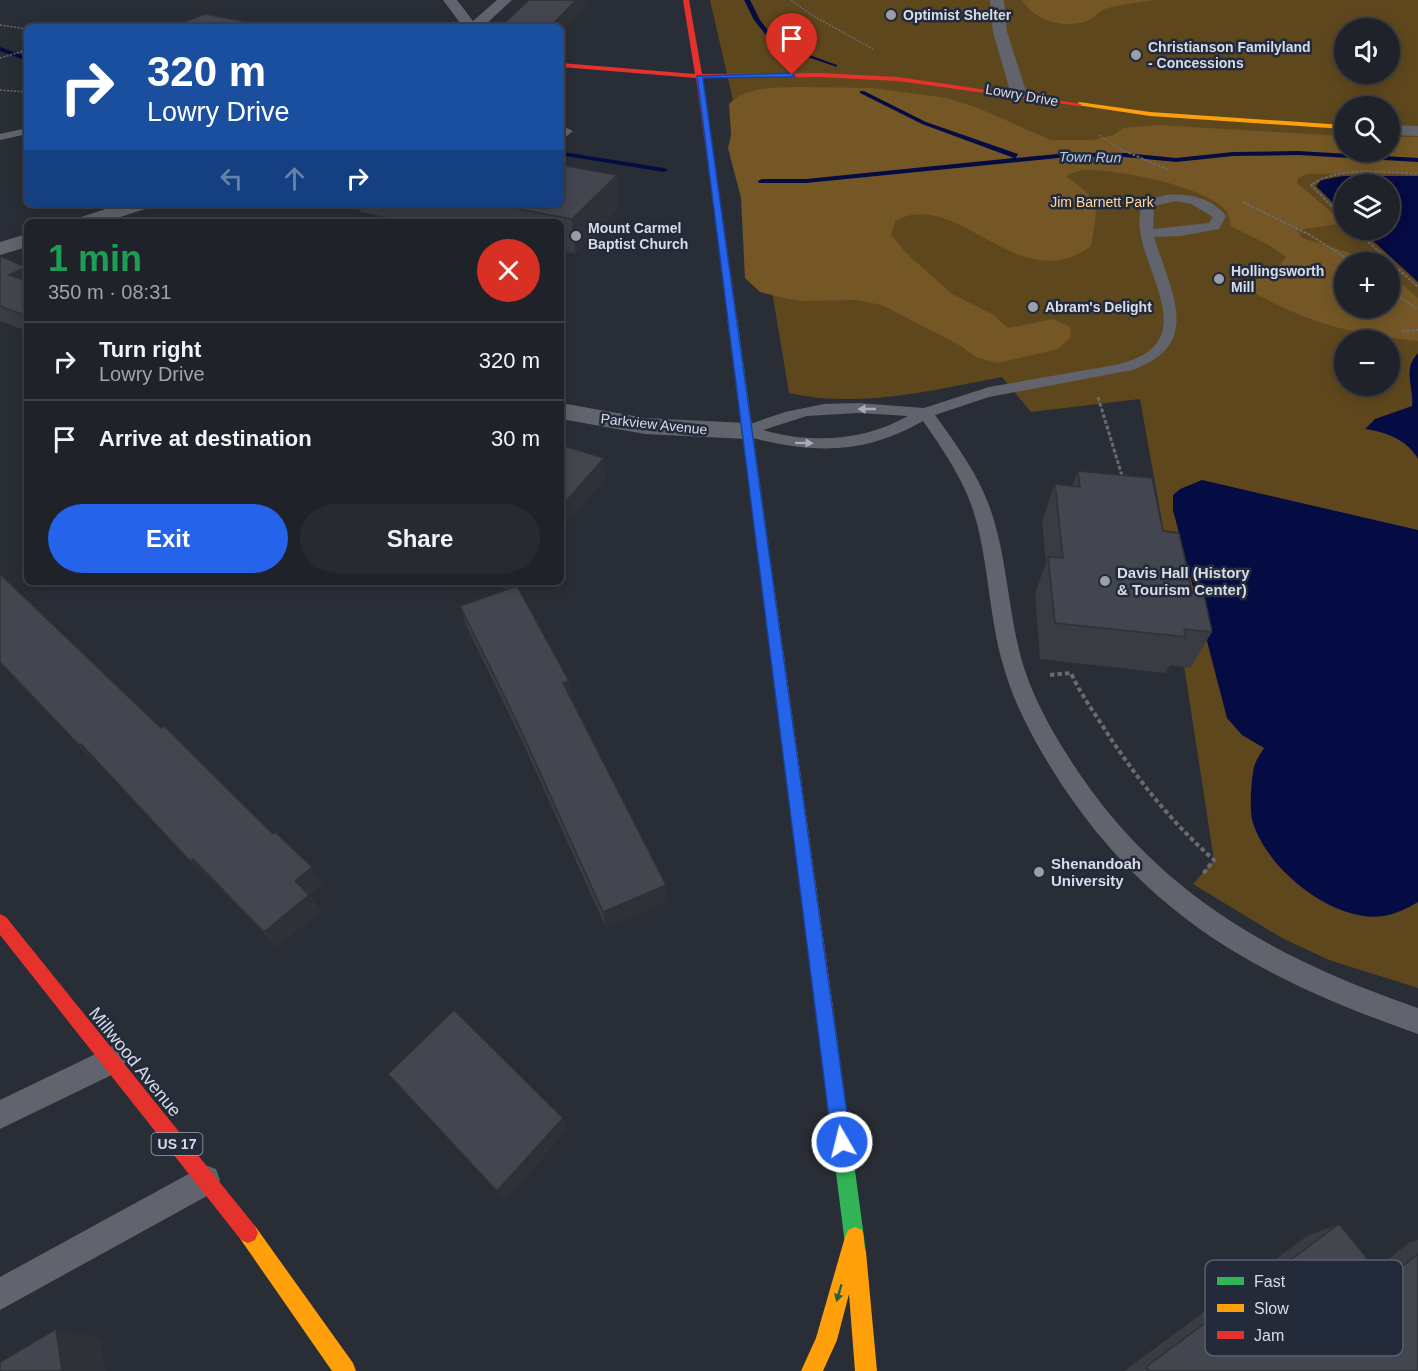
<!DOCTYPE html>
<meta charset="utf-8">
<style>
:root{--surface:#1f2228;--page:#272a30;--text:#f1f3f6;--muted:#a1a4a8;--line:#3c3f45;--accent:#2563eb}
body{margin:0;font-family:Helvetica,sans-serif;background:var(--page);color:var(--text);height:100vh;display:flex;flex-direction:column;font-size:22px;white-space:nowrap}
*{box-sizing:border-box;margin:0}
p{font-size:20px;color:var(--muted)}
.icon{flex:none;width:33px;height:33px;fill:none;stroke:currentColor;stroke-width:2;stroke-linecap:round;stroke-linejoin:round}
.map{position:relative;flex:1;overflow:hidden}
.details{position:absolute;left:24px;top:219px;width:540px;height:366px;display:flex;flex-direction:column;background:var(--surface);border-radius:9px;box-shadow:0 3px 15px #0003,0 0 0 2px var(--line)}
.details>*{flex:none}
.banner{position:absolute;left:24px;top:24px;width:540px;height:183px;border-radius:9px;box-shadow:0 3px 15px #0003,0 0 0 2px var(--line);background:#1a4fa0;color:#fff;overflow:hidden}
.buttons{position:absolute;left:1334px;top:18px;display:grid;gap:12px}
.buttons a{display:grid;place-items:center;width:66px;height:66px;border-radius:50%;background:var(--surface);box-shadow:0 3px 15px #0003,0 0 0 2px var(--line);font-size:30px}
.pin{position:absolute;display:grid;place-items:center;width:51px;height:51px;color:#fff;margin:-62px -26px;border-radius:50% 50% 50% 0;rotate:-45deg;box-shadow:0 0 6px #0007}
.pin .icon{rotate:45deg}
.me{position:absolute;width:66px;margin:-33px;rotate:352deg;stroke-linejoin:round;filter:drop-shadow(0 0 4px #0008)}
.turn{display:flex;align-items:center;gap:21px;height:126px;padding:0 24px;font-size:27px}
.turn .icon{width:78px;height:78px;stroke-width:2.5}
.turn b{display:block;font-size:42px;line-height:51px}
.lanes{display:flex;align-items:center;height:57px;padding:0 24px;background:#0003;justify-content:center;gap:30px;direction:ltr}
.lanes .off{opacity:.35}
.round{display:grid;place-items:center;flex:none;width:63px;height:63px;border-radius:32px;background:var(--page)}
.headline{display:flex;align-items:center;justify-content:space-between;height:102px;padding:0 24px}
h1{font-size:36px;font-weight:600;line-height:45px;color:#1e9e55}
.button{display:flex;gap:12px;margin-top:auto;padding:12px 24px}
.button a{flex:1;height:69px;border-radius:36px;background:var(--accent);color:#fff;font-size:24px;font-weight:600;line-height:69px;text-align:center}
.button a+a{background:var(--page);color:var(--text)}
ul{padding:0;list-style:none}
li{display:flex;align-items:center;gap:18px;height:78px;padding:0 24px;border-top:2px solid var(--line)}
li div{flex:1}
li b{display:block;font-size:22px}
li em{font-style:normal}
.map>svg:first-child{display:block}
.green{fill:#5f471d;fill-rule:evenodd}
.forest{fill:#745725}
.water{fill:#050b43}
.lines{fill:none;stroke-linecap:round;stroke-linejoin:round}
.stream{fill:#050b43;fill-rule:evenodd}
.path-far3{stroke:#686b71;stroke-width:1.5;stroke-dasharray:2 1.5;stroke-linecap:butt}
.path-far2{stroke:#686b71;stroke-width:2;stroke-dasharray:3 1.5;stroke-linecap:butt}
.path-far1{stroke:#686b71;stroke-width:3;stroke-dasharray:4 2;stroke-linecap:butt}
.path{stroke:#686b71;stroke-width:4;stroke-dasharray:4.5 3;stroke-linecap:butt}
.lane{fill:#61646c;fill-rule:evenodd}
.street{fill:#61646c;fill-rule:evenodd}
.fast{fill:#30b455;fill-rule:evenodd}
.slow{fill:#ff9f0a;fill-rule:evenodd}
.jam{fill:#e5322d;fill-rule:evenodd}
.wall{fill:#3a3c43}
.shaded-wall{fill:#2f3137}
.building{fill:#43464e;stroke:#2f3137;stroke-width:1.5}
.oneway{fill:#a8acb6}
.oneway2{fill:#286245}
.route{fill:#2563eb;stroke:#184099;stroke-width:1.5}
.poi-dot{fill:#9a9fa9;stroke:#232b3b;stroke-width:2}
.labels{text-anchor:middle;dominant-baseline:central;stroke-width:5;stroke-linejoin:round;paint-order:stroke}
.far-poi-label{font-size:14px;font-weight:bold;fill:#d7dce7;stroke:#232b3b;text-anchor:start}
.far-street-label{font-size:14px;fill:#d7dce7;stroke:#232b3b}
.far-water-label{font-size:14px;font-style:italic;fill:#b7c9ee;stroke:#232b3b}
.far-park-label{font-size:14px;fill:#fed9a0;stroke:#232b3b}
.shield{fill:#232b3b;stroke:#a1a7b3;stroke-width:1.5}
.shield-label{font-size:14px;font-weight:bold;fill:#d7dce7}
.poi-label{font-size:15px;font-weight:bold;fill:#d7dce7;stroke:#232b3b;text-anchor:start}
.near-street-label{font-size:18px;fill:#d7dce7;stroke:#232b3b}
.key{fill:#232b3b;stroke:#59606f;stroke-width:1.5}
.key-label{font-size:16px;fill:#d7dce7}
</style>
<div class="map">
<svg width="1418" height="1371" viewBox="0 0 1418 1371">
<rect width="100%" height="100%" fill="#292d35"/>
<path class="green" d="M710,0h708v988l-89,-28 -47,-22 -89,-54 21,-24 -53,-344 -21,-117 -109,13 -29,-35c-69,13 -143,32 -213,16l-30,-179zM1344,28h45v46h-45zM1344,106h45v46h-45zM1344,184h45v46h-45zM1344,262h45v46h-45zM1344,340h45v46h-45z"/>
<path class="forest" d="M1022,0h132c-15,2 -31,4 -46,8 -10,3 -14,11 -24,14 -23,6 -49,-1 -62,-22z
M799,87l73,1 75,10 31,10 73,32h41l21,-5 10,-7 34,-3 187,11v16h45v-15h29v36l-111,1 -9,4 -1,5 32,27 10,11 -2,3 -40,6 5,8 45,14 25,10h-28v46h45v-35l29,25v43c-66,-7 -105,-16 -164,-48v-12l22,-12 10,-12 -17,-12 -38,-19c-1,-4 -2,-10 -4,-14 -17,-25 -111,-43 -140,-42 -6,0 -13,3 -18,4l-2,3c35,25 31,28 24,69 -73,54 -133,-60 -196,-25l-4,14 15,18 46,41 40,20 16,14 45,-9 17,8 1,10 -13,12 -61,14 -21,-6 -17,-12 -77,-40 -27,-5 -54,1 -17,-3 -24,-6 -15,-14 -4,-80 -13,-50 3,-13 -2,-31c17,-18 46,-16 70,-17z"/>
<path class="water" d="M1343,176h75v106l-57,-52h28v-46h-45v30l-28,-28 5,-6z
M1418,353v106c-10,-19 -32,-27 -53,-30l10,-10 37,-13c2,-19 -10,-36 6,-53z
M1202,480l216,50v372c-10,6 -22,12 -34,14 -51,7 -116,-46 -131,-93 -4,-10 -2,-49 2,-59 2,-6 6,-11 9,-16l-22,-13 -15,-17 -54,-208v-15l7,-6z"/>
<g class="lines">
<path class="stream" d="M744,0h6l10,20 19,24 58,21v2l-62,-21 -21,-26z
M0,47l27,10v4l-27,-10z
M860,91h4l62,31 92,32 -2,4 52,-5h57l51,5 57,-6 65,-1 120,7v4l-120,-7 -65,1 -57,6 -51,-5h-57l-262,26h-47l-1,-2 4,-2h44l208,-21 -92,-34 -62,-31z
M563,152l101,16 4,2 -4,2 -98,-16h-3z"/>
<path class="path-far3" d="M791,0l19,14 63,35
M0,25l27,4
M0,58l27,-8
M0,90l27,2
M1099,135l24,16"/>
<path class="path-far2" d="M1120,149l49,21
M1243,202l67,33 42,27
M1344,219l-33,-34c29,-20 74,-12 107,-11
M1355,230l63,57
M1389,289l29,21
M1402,331l16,-1"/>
<path class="path-far1" d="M1098,397l25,82"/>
<path class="path" d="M1050,675l21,-2c8,18 20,35 31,52 32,50 67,95 112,135l-12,15"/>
<path class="lane" d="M27,128v6l-27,6v-6z
M567,128l6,3 -12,10v-10z
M1166,195c22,-2 46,3 60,21l-7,13 -39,7 -26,1c15,51 52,108 -22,133l-143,27 -54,18c21,29 43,59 55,93 18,51 18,108 34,160 13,39 34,74 57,108 85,123 198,184 337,232v26c-151,-53 -265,-112 -356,-249 -24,-37 -46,-75 -58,-117 -16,-52 -15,-111 -32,-161 -11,-31 -30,-59 -49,-86 -62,36 -116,32 -182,14l-2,-4 2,-4 44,-15 39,-8 34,-1 66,5 65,-21 126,-22c106,-23 2,-114 29,-164zM1176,201l15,3 22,13 -4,6 -56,6 1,-23zM858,413l50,3c-44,25 -97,28 -145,14l44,-14z
M112,1046l10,4 4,10 -4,10 -122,59v-29z
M205,1165l11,4 4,11 -4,11 -216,119v-33z"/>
<path class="street" d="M443,0h14l16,21 24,-21h15l-29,27h-20z
M990,0h14l3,32 20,62 -2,3 -6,2 -8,-5 -18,-62z
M1389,125l29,1v10l-29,-1z
M121,204h30l-3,4 -43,14h-30l3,-4z
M27,234v13l-27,8v-13z
M561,403l84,15 102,5 9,2 4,6 -4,6 -9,2 -102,-5 -84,-15z"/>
<path class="fast" d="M732,314l5,3 37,268 -6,4 -6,-4 -35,-268z
M825,1006l6,3 3,6 32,237 -3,7 -7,3 -7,-3 -3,-7 -30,-237 3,-6z"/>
<path class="slow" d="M1079,102l71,10 194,13v4l-194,-13 -73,-11z
M768,581l6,4 60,430 -3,6 -6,3 -6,-3 -3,-6 -54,-430z
M248,1223l7,3 98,137 3,8h-24l-91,-131 -3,-7 3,-7z
M855,1227l7,3c3,8 1,14 4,22l11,119h-22l-6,-77 -12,46 -14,31h-22l15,-33 29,-101 3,-7z"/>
<path class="jam" d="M683,0h6l13,74 117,-1 79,4 184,27 -3,2 -181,-25 -79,-4 -116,1 34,239 -8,2 -33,-241 -135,-11v-4l134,11z
M0,914l6,3 249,309 3,7 -3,7 -7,3 -7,-3 -241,-305z"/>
</g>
<path class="wall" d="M358,204h203l58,4 -44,46 -14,-3v-29h-148l-53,-10z
M0,256l27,12v63l-27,-10z
M1078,471l85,60 29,62 20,39 -22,36 -20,-3 -4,8 -126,-14 -5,-66 11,-30 -4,-42 13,-37 17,2z
M0,574l323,310 -14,11 12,16 -44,36 -70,-72 -2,2 -108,-115 -2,1 -95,-100z
M487,582h30l-5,6 57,93 3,18 -1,1 97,201 -62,27 -83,-185 -57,-118 -6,-19 47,-17z
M388,1074l175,44 5,11 -63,71z
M1339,1224l37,45 34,-27 8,-2v131h-294l183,-135z"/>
<path class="shaded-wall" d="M576,0h11l1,4 -27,28v-5h-11z
M617,175l2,33 -44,46 -3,-35z
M26,267l1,1v22l-18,-15z
M604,458l2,20 -45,52v-23z
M508,582h9l-7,8z
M569,681l3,18 -6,3 -3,-19z
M81,744l16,18 -2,1 -16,-18z
M193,859l14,16 -2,2 -15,-16z
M312,867l11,17 -14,11 12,16 -44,36 -13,-15 31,-51z
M666,885l2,16 -62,27 -3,-16z
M563,1118l5,11 -63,71 -8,-9z
M56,1329l44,9 6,33h-44z"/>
<path class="building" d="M529,0h47l-26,27h-50z
M205,14l70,13h-105z
M561,165l56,10 -45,44 -82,-15h71z
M0,256l26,11 -17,8 18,6v35l-27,-10z
M561,445l43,13 -43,49z
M1078,471l74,7 11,53 16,2 13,60 12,1 8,38 -28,-3 2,8 -131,-14 -7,-66 15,1 -8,-74 25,3z
M0,574l161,154 3,-2 109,108 2,-2 37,35 -17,14 14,14 -45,37 -71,-73 -3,2 -109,-117 -2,1 -79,-83z
M517,586l52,95 -6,2 103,202 -63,27 -85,-188 -58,-118z
M454,1010l109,108 -66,73 -109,-117z
M1339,1224l46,56 33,-26v117h-269l-3,-4z
M56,1329l6,42h-62v-9z"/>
<defs><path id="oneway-solid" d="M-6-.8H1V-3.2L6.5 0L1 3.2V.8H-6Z" transform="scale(1.5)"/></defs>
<g class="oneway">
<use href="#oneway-solid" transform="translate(867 409) rotate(-180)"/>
<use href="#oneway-solid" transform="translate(804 443) rotate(1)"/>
</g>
<use class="oneway2" href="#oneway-solid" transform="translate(839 1293) rotate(106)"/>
<path class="route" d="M792,73l3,4 -92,1 148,1064 -3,6 -6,3 -7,-3 -3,-6 -135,-1066z"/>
<g class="poi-dot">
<circle cx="891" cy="15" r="6"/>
<circle cx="1136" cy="55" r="6"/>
<circle cx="576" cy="236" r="6"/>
<circle cx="1219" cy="279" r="6"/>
<circle cx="1033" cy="307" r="6"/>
<circle cx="1105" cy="581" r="6"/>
<circle cx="1039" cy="872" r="6"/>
</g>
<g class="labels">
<g class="far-poi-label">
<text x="903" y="15">Optimist Shelter</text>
<text x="1148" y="47">Christianson Familyland<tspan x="1148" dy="16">- Concessions</tspan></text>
<text x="588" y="228">Mount Carmel<tspan x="588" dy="16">Baptist Church</tspan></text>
<text x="1231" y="271">Hollingsworth<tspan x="1231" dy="16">Mill</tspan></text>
<text x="1045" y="307">Abram's Delight</text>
</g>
<g class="far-street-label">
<text transform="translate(1022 95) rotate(10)">Lowry Drive</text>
<text transform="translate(654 424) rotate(6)">Parkview Avenue</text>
</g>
<g class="far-water-label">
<text transform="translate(1090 157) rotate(1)">Town Run</text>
</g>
<g class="far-park-label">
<text x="1102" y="202">Jim Barnett Park</text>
</g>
<rect class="shield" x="151.5" y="1133" width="51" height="22" rx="4.5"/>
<g class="shield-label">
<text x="177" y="1144">US 17</text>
</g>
<g class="poi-label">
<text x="1117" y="572">Davis Hall (History<tspan x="1117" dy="17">&amp; Tourism Center)</tspan></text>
<text x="1051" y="863">Shenandoah<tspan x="1051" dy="17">University</tspan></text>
</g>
<g class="near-street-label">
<text transform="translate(135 1062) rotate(51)">Millwood Avenue</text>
</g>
</g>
<rect x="1205" y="1260" width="198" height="96" rx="9" class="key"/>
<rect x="1217" y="1277" width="27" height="8" fill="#30b455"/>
<rect x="1217" y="1304" width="27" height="8" fill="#ff9f0a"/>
<rect x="1217" y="1331" width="27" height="8" fill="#e5322d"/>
<g class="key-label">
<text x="1254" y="1287">Fast</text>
<text x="1254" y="1314">Slow</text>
<text x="1254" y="1341">Jam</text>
</g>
</svg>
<div class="buttons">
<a><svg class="icon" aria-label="sound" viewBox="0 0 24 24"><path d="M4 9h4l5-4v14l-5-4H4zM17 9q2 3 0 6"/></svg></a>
<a><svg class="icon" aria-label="search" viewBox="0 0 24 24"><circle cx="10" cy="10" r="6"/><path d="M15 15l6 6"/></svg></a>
<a><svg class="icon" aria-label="layers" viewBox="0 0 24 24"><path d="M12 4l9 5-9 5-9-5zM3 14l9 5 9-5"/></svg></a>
<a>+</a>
<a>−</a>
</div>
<div class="pin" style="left:792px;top:75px;background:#d93025"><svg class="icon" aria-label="arrive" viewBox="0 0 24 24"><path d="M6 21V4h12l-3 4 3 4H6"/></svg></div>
<svg class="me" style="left:842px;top:1142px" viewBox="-20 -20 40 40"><circle r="17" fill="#2563eb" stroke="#fff" stroke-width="3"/><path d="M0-11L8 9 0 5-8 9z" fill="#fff"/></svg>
<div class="banner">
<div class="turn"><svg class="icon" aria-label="right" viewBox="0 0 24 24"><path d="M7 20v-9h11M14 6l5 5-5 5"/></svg><div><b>320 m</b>Lowry Drive</div></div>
<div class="lanes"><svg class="icon off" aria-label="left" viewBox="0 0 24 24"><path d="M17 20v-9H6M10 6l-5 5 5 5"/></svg><svg class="icon off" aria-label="ahead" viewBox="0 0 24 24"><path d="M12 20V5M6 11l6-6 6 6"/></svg><svg class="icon" aria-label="right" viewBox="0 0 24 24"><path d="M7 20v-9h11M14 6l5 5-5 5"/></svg></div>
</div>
<section class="details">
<div class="headline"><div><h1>1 min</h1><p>350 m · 08:31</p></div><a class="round" style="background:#d93025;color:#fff"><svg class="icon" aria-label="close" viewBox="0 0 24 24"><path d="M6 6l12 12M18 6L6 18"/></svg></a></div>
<ul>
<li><svg class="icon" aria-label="right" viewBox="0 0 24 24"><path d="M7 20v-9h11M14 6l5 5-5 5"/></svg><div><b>Turn right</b><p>Lowry Drive</p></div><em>320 m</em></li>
<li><svg class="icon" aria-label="arrive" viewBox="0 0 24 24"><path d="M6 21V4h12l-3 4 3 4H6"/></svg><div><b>Arrive at destination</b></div><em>30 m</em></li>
</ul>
<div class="button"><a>Exit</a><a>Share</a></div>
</section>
</div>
